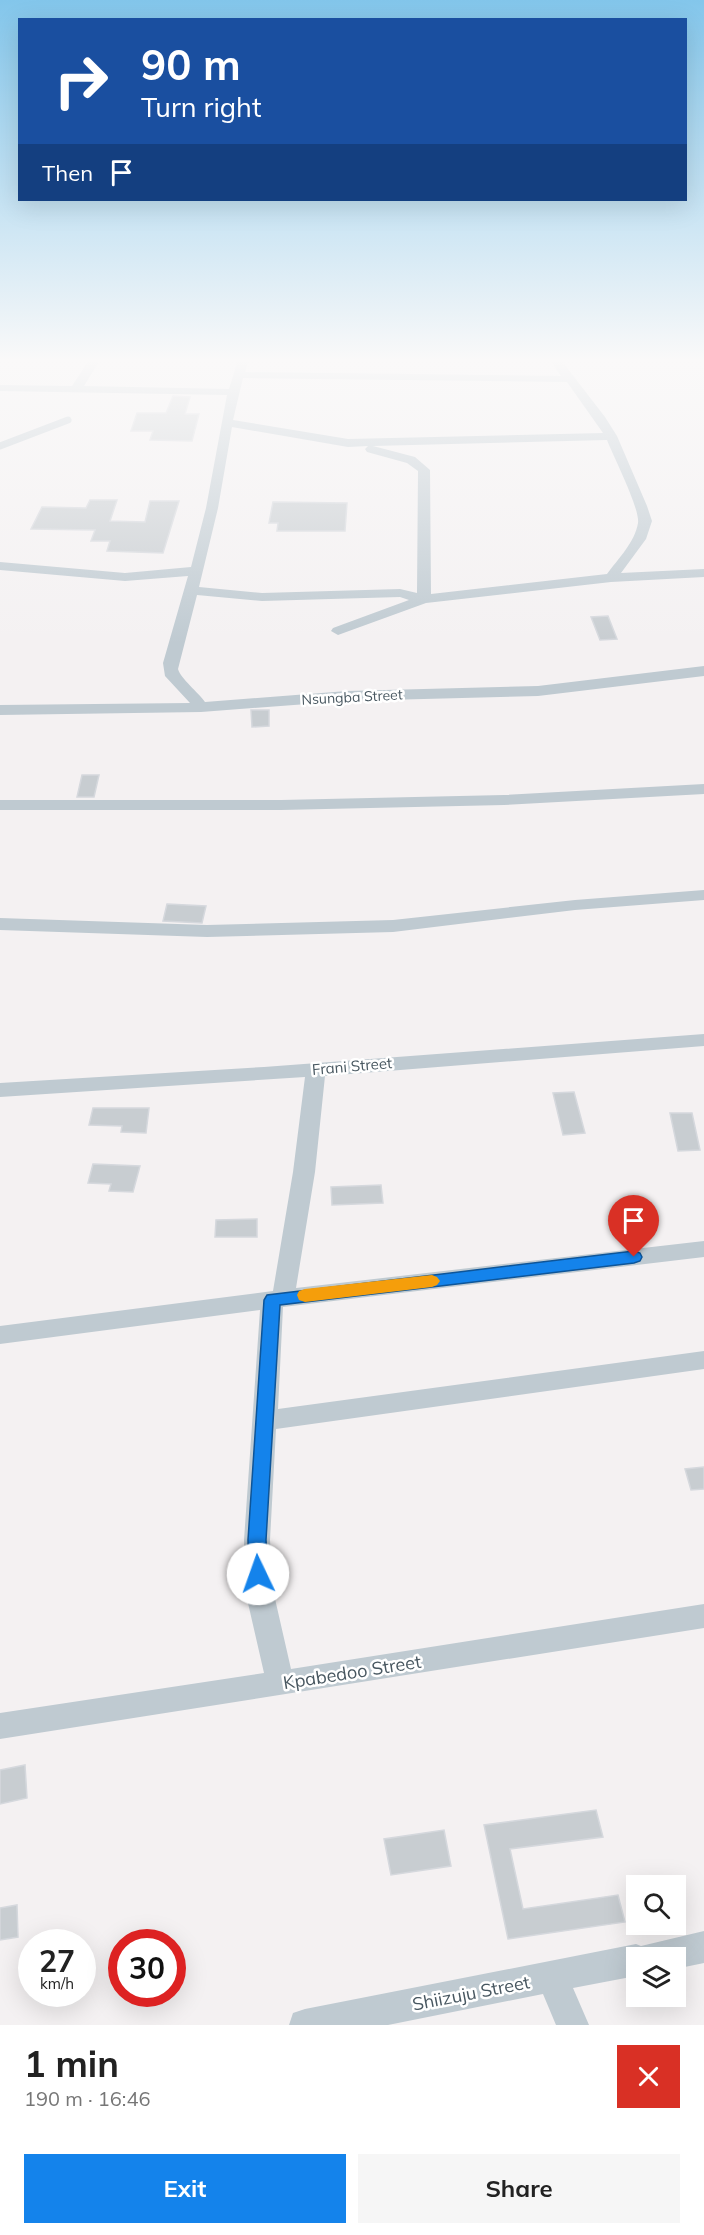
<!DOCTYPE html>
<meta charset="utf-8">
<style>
:root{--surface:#fff;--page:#f6f6f6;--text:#222;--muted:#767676;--accent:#1483eb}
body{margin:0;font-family:Mulish,sans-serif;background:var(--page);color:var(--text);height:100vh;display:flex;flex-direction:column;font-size:22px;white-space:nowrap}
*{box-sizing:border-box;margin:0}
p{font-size:20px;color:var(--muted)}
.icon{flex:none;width:33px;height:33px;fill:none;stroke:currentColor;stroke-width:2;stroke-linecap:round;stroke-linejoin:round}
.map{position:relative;height:2025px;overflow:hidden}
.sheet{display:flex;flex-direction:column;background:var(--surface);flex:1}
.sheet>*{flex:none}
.guide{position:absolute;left:18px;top:18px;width:669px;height:183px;border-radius:0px;box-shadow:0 6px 24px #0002;background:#1a4fa0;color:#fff;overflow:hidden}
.tools{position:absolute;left:626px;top:1875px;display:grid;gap:12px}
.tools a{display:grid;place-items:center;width:60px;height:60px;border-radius:0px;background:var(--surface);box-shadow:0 6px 24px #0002;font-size:30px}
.speed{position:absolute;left:18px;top:1929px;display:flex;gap:12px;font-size:30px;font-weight:700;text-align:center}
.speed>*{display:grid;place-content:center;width:78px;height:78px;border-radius:50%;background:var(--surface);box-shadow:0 6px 24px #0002;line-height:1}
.speed small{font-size:15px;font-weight:400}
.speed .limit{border:9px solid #d22;background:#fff;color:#111}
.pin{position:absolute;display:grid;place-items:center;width:51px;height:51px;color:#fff;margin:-62px -26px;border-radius:50% 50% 50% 0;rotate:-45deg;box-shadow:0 0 6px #0007}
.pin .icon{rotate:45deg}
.me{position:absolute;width:66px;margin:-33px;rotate:357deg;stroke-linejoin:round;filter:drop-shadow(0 0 4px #0008)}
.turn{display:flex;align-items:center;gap:21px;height:126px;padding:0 24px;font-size:27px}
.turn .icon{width:78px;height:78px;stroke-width:2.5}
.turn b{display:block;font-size:42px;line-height:51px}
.then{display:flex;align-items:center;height:57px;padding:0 24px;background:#0003;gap:12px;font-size:22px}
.round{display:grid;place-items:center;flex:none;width:63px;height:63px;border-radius:0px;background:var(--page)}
.headline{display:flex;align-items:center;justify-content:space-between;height:102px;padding:0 24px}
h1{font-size:36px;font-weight:700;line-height:45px}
.primary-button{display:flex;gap:12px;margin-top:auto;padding:12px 24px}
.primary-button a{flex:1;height:69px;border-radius:0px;background:var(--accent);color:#fff;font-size:24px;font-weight:700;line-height:69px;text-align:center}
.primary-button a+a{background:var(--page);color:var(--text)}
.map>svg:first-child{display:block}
.building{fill:#c8cdd1;stroke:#d5d8dd;stroke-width:1.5}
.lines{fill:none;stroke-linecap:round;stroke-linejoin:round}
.lane{stroke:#bfcad1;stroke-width:7}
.street{fill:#bfcad1;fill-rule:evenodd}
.route{fill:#1483eb;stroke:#0d5599;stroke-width:1.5}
.slow{fill:#f59e0b}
.labels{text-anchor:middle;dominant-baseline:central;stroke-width:5;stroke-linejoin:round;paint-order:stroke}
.far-street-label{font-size:14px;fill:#485760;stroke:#fff}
.street-label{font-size:15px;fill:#485760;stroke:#fff}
.near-street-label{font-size:18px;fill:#485760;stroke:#fff}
</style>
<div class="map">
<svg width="704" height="2025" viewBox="0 0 704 2025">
<rect width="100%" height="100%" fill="#f4f1f2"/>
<path class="building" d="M173,396l17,1 -5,17h14l-7,27 -42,-1 3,-9h-22l6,-18h29z
M90,500h27l-7,21 35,1 5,-21h29l-16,52 -56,-2 3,-10h-19l4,-11 -64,-1 11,-22 44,1z
M273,502l74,1 -2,28h-68l1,-8h-9z
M608,616l9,23 -17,1 -9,-23z
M251,710h18v16l-17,1z
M82,775h17l-5,22h-17z
M167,904l39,2 -4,17 -39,-2z
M574,1092l11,41 -22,2 -10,-42z
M93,1108h56l-3,25 -25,-1 1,-6 -33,-1z
M670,1113h22l8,37 -22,1z
M93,1164l47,2 -7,26 -24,-1 2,-7 -23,-1z
M381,1185l2,18 -51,2 -1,-18z
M257,1219v18h-42l1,-17z
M704,1467v22l-13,1 -6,-21z
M25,1765l2,33 -27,6v-34z
M596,1810l7,27 -93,12 13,60 95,-14 7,27 -117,17 -24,-114z
M444,1830l7,36 -60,9 -7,-36z
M17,1905l1,32 -18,3v-32z"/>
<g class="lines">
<path class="lane" d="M0,446l68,-26"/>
<path class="street" d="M89,360h11l-16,26 145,3 9,-29h11l-4,12 316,4 -11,-16h11l44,57 12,19 30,70 5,15 -6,18 -25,34 83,-4v8l-93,5 -185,21 -88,32 -7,-4 2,-3 76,-28 -9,-3 -138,4 -65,-6 -19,74c3,10 20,23 27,33l142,-11 191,-5 166,-20v10l-166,20 -191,5 -146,11 -201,3v-10l190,-2 -25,-27 -2,-13 25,-87 -63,5 -125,-11v-8l125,11 66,-6 15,-59 21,-113 -227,-4v-6l72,1zM243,378l324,4 36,51 -255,6 -115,-19zM232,427l116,20 20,-1 -3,3 2,3 40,11 11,8 -1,122 -17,-4 -138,4 -63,-6 19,-79zM607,440c6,16 33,68 31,83 -3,19 -20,36 -31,51l-176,20 -1,-124 -15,-13 -42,-11z
M704,784v10l-200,11 -223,5h-281v-10h281l223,-5z
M704,890v10l-129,10 -182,22 -186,5 -207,-7v-12l207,7 186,-5 182,-20z
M704,1034v12l-379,30 -10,96 -19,116 408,-47v16l-421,50 -5,102 426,-58v18l-428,60 -6,111 3,50 18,79 413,-65v24l-704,111v-26l264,-40 -19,-83 -1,-50 16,-230 -260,34v-18l273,-35 20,-119 12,-95 -305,20v-14l264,-16z
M704,1931v32l-29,6v-11h-39v18l-63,12 16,37h-33l-13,-31 -155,31h-99l4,-12 12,-4 331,-65 5,2z"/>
</g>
<linearGradient id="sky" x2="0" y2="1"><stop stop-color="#83c6eb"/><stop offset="0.56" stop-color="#faf9f9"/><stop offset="1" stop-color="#faf9f9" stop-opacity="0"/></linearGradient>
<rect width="704" height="644" fill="url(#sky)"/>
<path class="route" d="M634,1251l6,2 2,4 -2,4 -6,2 -354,42 -14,235 2,34 -3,5 -7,3 -6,-3 -3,-5 -1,-34 16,-240 3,-5z"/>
<path class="slow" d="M432,1275l5,2 3,4 -3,4 -5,2 -127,15 -6,-2 -2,-5 2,-4 6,-2z"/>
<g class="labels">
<g class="far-street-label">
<text transform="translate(352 697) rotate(-3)">Nsungba Street</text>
</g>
<g class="street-label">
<text transform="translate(352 1066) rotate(-5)">Frani Street</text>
</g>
<g class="near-street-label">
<text transform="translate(352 1672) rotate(-9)">Kpabedoo Street</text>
<text transform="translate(471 1993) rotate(-11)">Shiizuju Street</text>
</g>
</g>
</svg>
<div class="tools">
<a><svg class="icon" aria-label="search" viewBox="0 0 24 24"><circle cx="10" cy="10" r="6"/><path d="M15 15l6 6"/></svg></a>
<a><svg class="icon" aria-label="layers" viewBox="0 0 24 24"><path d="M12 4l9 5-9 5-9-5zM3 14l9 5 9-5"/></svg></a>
</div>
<div class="speed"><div>27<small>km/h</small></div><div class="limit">30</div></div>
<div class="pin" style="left:634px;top:1257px;background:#d93025"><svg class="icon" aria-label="arrive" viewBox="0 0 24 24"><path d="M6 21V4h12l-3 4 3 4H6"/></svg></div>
<svg class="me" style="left:258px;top:1574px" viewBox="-20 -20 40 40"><circle r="19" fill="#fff"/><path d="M0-13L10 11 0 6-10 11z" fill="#1483eb"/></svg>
<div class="guide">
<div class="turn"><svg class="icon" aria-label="right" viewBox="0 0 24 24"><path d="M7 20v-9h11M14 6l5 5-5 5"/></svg><div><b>90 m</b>Turn right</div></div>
<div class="then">Then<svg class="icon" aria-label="arrive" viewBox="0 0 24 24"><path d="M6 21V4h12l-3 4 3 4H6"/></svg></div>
</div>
</div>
<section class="sheet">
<div class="headline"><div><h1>1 min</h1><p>190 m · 16:46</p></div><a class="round" style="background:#d93025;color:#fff"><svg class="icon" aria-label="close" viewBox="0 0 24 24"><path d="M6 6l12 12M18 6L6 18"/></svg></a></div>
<div class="primary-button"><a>Exit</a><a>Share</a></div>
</section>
